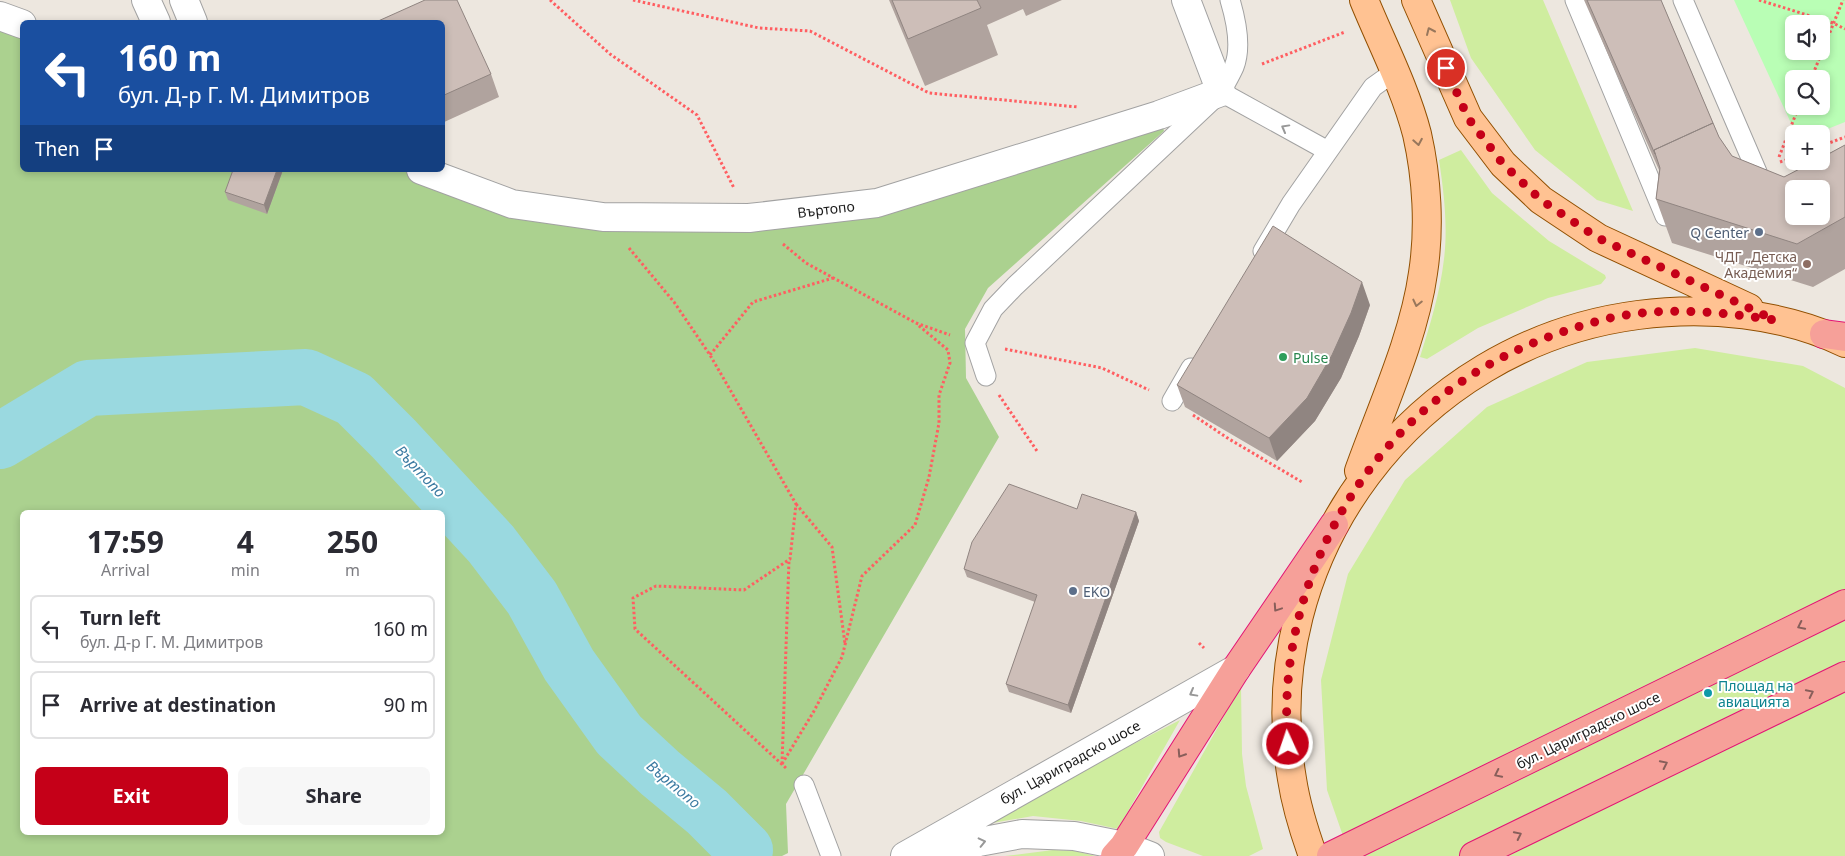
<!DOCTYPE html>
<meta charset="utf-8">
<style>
:root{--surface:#fff;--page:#f7f7f7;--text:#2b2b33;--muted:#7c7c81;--line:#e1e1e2;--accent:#c50018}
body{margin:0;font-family:"Noto Sans",sans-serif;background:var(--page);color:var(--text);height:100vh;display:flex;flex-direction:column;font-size:19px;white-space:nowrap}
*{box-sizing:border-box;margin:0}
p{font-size:16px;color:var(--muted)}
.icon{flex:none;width:28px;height:28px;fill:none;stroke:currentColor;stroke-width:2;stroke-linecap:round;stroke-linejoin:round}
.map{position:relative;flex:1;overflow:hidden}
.side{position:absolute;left:20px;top:510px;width:425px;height:325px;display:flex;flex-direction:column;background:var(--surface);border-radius:8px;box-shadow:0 2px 8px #0003}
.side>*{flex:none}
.top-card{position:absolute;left:20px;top:20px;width:425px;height:152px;border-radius:8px;box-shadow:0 2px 8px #0003;background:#1a4fa0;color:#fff;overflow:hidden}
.tools{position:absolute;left:1785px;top:15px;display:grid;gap:10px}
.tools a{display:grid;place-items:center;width:45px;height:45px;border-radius:8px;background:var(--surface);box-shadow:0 2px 8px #0003;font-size:25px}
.pin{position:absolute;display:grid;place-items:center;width:42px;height:42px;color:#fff;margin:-21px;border:2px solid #fff;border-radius:50%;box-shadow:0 1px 5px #0007}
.me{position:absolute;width:55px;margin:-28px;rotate:357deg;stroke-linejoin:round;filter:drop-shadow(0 0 4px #0008)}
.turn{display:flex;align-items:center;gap:18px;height:105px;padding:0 15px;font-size:22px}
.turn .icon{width:65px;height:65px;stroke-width:2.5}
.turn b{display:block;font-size:35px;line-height:42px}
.then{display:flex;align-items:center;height:48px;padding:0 15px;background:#0003;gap:10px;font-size:19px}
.eta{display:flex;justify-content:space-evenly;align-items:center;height:85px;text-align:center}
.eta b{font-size:30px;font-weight:700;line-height:35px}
.cta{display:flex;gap:10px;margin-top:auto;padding:10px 15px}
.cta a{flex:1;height:58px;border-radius:8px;background:var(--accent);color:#fff;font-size:20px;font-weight:700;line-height:58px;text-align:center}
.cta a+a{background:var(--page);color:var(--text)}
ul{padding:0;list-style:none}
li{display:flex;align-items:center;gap:15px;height:68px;margin:0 10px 8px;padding:0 5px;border:2px solid var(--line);border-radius:8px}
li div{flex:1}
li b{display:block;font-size:19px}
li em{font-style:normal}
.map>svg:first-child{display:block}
.grass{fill:#cfed9f}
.forest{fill:#abd18f;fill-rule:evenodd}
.park{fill:#b9feb5;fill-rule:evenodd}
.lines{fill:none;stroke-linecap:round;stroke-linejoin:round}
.river{stroke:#9ad9e0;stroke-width:56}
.service-casing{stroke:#a2a2a2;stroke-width:21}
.minor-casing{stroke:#a2a2a2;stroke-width:30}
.primary-casing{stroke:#914f00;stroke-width:30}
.trunk-casing{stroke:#e21575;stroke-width:30}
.path{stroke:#ff5e61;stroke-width:3;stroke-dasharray:2.5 2.5;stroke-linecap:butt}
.service{stroke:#fff;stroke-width:19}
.minor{stroke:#fff;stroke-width:28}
.primary{stroke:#ffc292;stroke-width:28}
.trunk{stroke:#f6a099;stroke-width:28}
.wall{fill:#b0a39e}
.shaded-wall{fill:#908581}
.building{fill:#cdbeb8;stroke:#908581;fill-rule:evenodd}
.oneway{stroke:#98775c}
.oneway2{stroke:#989898}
.oneway3{stroke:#885e5a}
.route{stroke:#c50018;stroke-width:9;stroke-dasharray:0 16.2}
.service-dot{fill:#5c6f8a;stroke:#fff;stroke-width:2}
.education-dot{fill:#8d6e63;stroke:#fff;stroke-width:2}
.leisure-dot{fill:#2e9e5b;stroke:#fff;stroke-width:2}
.culture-dot{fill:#0f9aa8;stroke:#fff;stroke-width:2}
.labels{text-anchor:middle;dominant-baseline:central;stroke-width:4;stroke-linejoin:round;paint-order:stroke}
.street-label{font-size:14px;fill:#1b1b1b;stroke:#fff}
.service-label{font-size:14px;fill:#4e5e75;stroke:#fff;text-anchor:end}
.education-label{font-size:14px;fill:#785e54;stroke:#fff;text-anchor:end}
.leisure-label{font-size:14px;fill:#27864d;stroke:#fff;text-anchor:start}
.culture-label{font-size:14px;fill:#0d838f;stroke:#fff;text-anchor:start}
.water-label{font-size:15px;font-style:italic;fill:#3b7aa1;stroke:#fff}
</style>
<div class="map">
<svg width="1845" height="856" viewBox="0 0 1845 856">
<rect width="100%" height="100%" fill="#ede7df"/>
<path class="grass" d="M1450,0h93l90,211 -36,-11 -62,-50 -64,-92z
M1461,150l31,43 57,48 56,34 1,3 -5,6 -53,14 -70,30 -51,31 -7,-2c10,-32 20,-64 24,-98 4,-32 0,-67 -5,-99z
M1695,348l108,18 42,22v468h-495l-23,-66 -6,-110 27,-106 57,-94 82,-73 100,-45z
M1241,686l1,68 4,32 17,63 -14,7h-46l-37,-14 -6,-4 -1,-6z
M1180,720l-62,109 -37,-8 -48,-5 -58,10z
M1053,850l21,1 22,5h-91z"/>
<path class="forest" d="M0,16l22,8v146h399l182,47 274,-14 282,-88 5,16 -176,157 -23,41 1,49 33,59 -213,367 2,49 -6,3h-782zM22,512h420v320h-420z"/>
<path class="park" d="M1734,0h111v122l-30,12h-19zM1794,24h27v27h-27zM1794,79h27v27h-27z"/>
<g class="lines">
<path class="river" d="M0,441l88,-53 218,-11 48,22 40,40 97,105 41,54 37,67 50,70 41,38 47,39 38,38"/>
<g class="service-casing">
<path id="service" d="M1575,0l90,216
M1683,0l74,172
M1221,92l107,59
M1263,251l28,-47 82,-117 21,-15
M986,376l-11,-33 18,-34 22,-23 206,-194c4,-8 9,-16 13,-25 8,-20 2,-47 -4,-67
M1172,401l19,-33
M804,785l27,71"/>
</g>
<g class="minor-casing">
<path id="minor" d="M146,0l10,22
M184,0l9,22
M0,16l22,8
M421,170l91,34 91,13 146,1 128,-15 282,-88 62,-23 -35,-92
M905,856l331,-187
M935,856l44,-14 43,-8 52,2 50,10 26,10"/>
</g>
<g class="primary-casing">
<path id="primary" d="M1416,0l52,118 35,46 38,36 57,38 151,70
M1359,471c22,-62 55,-133 64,-198 7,-45 4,-95 -6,-139 -12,-46 -35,-90 -53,-134
M1313,856c-9,-25 -17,-51 -21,-77 -38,-223 123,-435 346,-464 69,-9 144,-2 207,28"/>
</g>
<g class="trunk-casing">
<path id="trunk" d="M1824,334l21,3
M1115,856l9,-10 112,-177 98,-144
M1331,856l514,-252
M1474,856l371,-180"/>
</g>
<path class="path" d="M550,0l60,54 87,61 37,73
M633,0l126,28 51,3 119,62 149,14
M1759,0l74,23 12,6
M1262,64l83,-32
M1811,79l32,-79
M1821,146l24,-9
M1779,157l20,-51
M1780,162l14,-5
M783,244l23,19 110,60 34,12
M629,248l45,54 36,53 86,149 -6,55 -46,31 -88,-4 -23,12 2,31 151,139
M1005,349l97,19 47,22
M710,355l43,-53 80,-24
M999,395l38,56
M1193,415l36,24 73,43
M796,504l36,43 13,97
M1199,643l5,5
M782,764l32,-53 28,-54 20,-81 53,-51 14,-48 10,-54v-28l11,-32 -2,-13 -30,-25
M782,764l7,-204"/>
<use href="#service" class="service"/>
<use href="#minor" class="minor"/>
<use href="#primary" class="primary"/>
<use href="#trunk" class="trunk"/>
</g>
<path class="wall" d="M889,0h173l-36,16 -3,-7 -36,16 11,30 -73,31z
M1584,0h77l58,137 13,19 52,21 61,-32v124l-32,18 -141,-44 -16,-44 3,-29z
M442,22l49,52 8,23 -57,26z
M283,170l-16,44 -39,-14 -3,-8z
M1370,305l-11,31 -18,42 -26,43 -38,40 -92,-54 -8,-22z
M1077,509l59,3 3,9 -68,192 -62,-21 -3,-8 29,-82 -68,-25 -3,-8z"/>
<path class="shaded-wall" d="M277,170h6l-16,44 -3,-9z
M1362,282l8,23 -11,31 -18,42 -26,43 -38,40 -8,-23z
M1136,512l3,9 -68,192 -3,-8z"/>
<path class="building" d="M425,0h32l34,74 -49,22v-74h-66z
M892,0h85l4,8 -73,31z
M1587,0h74l52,123 -59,27 1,4z
M1713,123l6,14 13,19 52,21 31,-16h6v-3l24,-13v72l-48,27 -141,-45 4,-31 -6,-18zM1794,189h27v27h-27z
M233,170h44l-13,35 -39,-13z
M1273,226l89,56 -11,31 -19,42 -25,43 -38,40 -92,-53z
M1009,484l68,25 5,-15 54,18 -68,193 -62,-21 31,-89 -73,-26 8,-27z"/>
<defs><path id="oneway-chevron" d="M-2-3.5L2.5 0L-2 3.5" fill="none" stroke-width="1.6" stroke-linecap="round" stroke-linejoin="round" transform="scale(1.25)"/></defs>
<g class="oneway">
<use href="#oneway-chevron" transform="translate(1430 31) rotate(-114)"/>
<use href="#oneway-chevron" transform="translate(1418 142) rotate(80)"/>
<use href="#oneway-chevron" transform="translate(1417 303) rotate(103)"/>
</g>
<g class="oneway2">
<use href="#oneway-chevron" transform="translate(1285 128) rotate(-151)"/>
<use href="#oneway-chevron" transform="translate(1193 693) rotate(151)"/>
<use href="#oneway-chevron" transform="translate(982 842) rotate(-13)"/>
</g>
<g class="oneway3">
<use href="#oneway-chevron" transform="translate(1277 608) rotate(124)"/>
<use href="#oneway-chevron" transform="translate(1801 626) rotate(154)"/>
<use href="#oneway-chevron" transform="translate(1810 693) rotate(-26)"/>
<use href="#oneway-chevron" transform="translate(1181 754) rotate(123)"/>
<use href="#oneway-chevron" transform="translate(1664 764) rotate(-26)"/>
<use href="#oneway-chevron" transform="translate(1498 774) rotate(154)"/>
<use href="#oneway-chevron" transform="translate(1518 835) rotate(-26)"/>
</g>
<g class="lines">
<path class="route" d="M1288,744c-12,-139 58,-285 173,-362 45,-31 96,-51 149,-64 55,-12 109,-6 165,2l-177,-82 -57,-38 -38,-36 -35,-46 -22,-50"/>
</g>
<g class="service-dot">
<circle cx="1759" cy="232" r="5"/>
<circle cx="1073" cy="591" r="5"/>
</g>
<circle class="education-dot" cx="1807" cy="264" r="5"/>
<circle class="leisure-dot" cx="1283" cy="357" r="5"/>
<circle class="culture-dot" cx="1708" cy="693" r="5"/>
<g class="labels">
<g class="street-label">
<text transform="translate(826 209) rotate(-7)">Въртопо</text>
<text transform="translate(1588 730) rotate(-26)">бул. Цариградско шосе</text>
<text transform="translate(1070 762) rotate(-29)">бул. Цариградско шосе</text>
</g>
<g class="service-label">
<text x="1749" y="232">Q Center</text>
<text x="1083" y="591" text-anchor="start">EKO</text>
</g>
<g class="education-label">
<text x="1797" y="256">ЧДГ „Детска<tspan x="1797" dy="16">Академия“</tspan></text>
</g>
<g class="leisure-label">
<text x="1293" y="357">Pulse</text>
</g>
<g class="culture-label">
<text x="1718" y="685">Площад на<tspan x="1718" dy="16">авиацията</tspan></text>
</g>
<g class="water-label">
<text transform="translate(421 471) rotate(47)">Въртопо</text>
<text transform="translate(674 784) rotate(40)">Въртопо</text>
</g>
</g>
</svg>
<div class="tools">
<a><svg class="icon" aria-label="sound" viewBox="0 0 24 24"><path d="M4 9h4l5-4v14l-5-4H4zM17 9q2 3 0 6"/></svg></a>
<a><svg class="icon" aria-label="search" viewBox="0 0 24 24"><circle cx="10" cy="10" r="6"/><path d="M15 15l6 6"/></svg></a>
<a>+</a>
<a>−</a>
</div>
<div class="pin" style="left:1446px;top:68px;background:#d93025"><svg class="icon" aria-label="arrive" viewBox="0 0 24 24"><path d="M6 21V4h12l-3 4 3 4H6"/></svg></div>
<svg class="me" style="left:1288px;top:744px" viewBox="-20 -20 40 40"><circle r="17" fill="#c50018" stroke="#fff" stroke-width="3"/><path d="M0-11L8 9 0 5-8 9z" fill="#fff"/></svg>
<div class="top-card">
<div class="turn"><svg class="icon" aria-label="left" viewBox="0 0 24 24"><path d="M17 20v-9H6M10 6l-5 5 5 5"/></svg><div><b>160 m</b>бул. Д-р Г. М. Димитров</div></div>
<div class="then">Then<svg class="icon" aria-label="arrive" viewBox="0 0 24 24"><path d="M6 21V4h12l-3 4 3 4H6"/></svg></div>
</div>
<section class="side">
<div class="eta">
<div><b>17:59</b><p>Arrival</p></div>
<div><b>4</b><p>min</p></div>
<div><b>250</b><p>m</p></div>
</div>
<ul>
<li><svg class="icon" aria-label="left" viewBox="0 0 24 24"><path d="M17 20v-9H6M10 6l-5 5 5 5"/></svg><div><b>Turn left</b><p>бул. Д-р Г. М. Димитров</p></div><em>160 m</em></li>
<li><svg class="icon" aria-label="arrive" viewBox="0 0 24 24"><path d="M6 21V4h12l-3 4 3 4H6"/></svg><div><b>Arrive at destination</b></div><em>90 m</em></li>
</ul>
<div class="cta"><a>Exit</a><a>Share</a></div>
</section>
</div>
